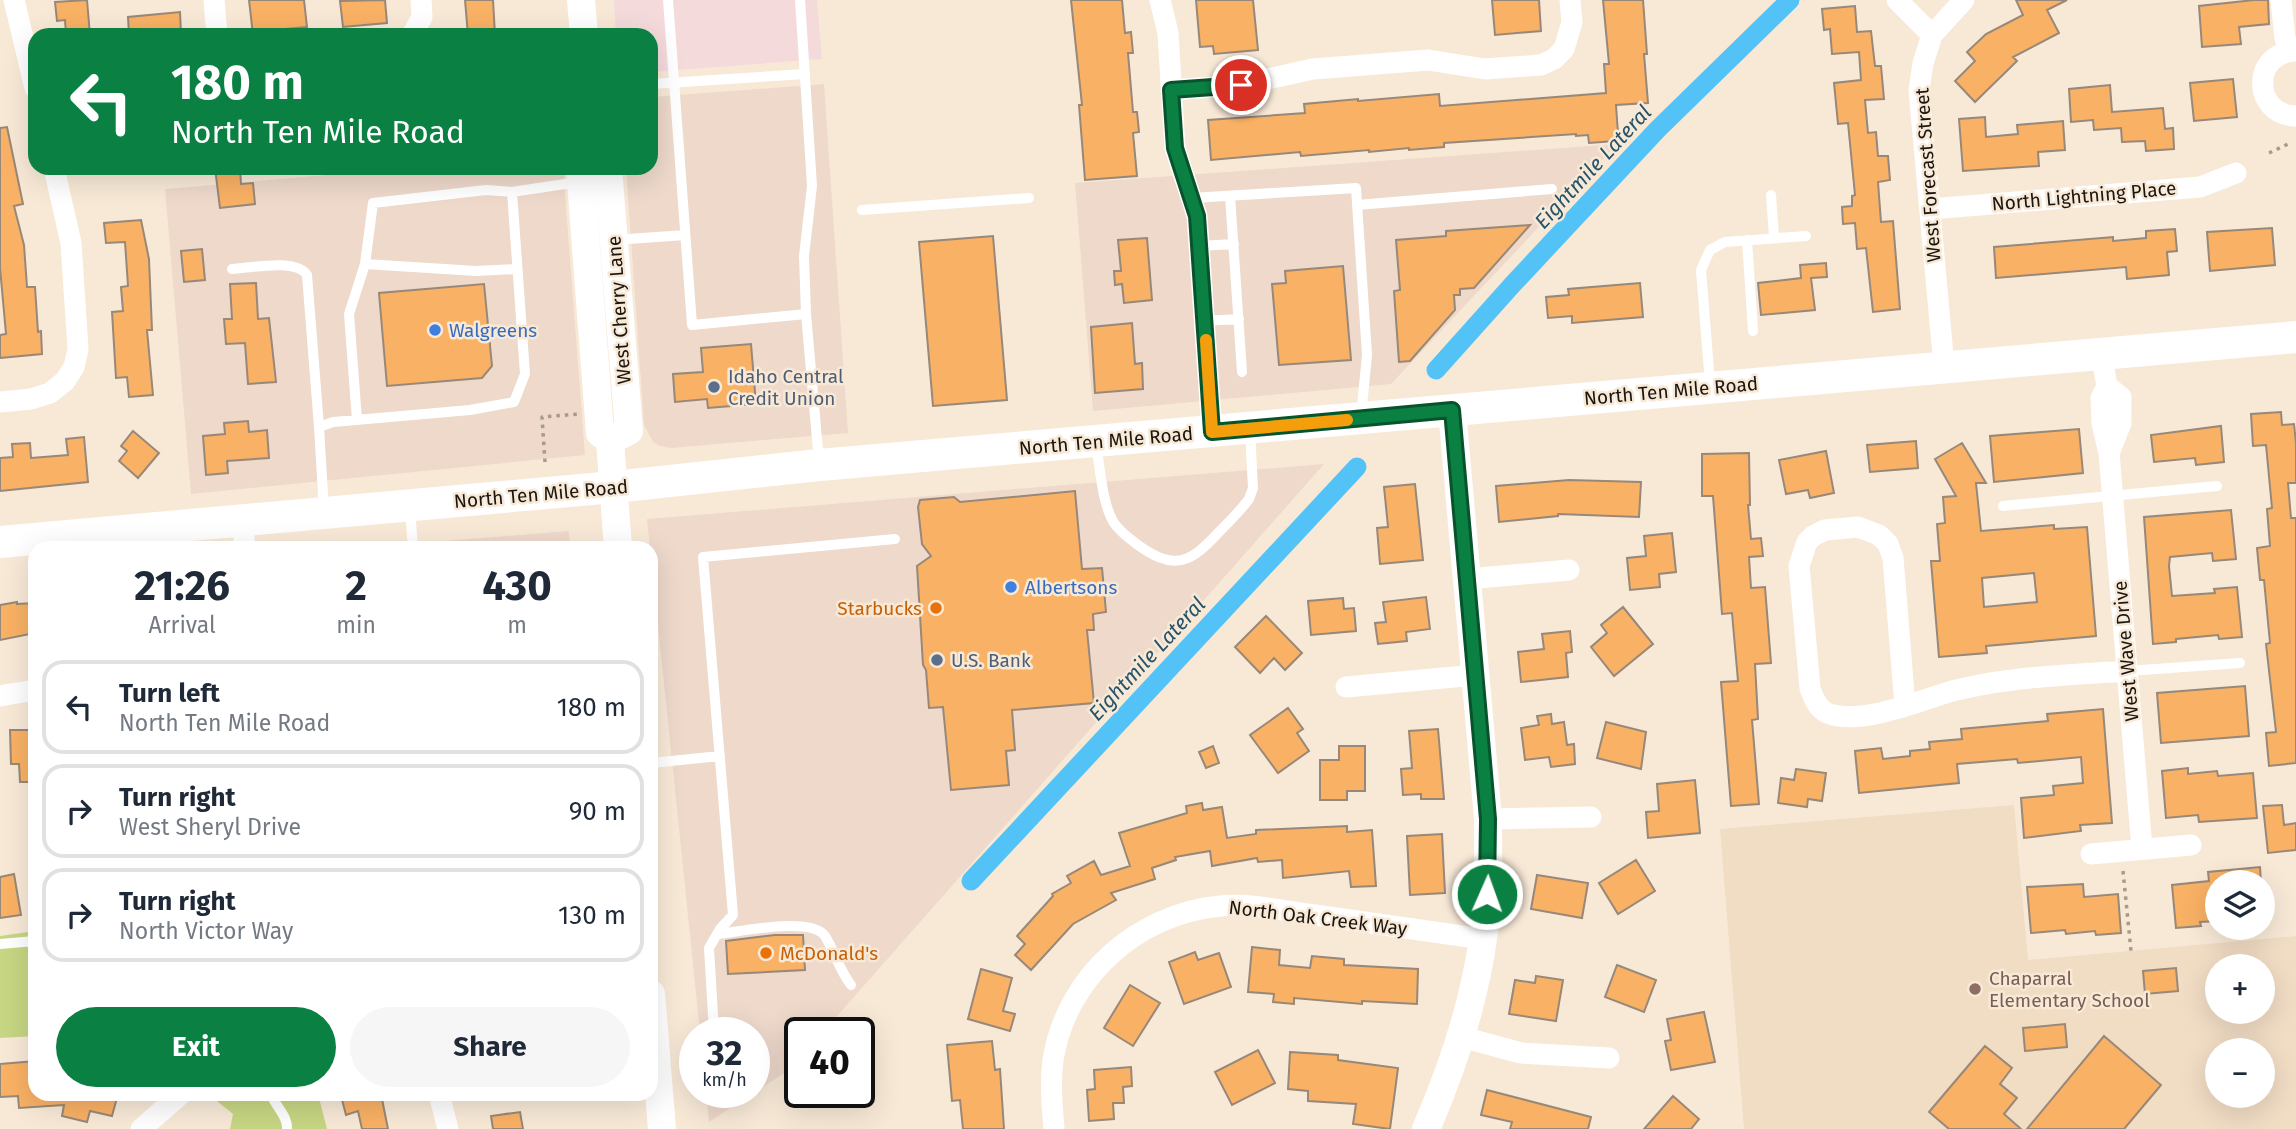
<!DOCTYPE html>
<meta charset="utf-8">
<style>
:root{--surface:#fff;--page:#f6f6f7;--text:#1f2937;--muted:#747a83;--line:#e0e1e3;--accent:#0b8043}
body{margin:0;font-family:"Fira Sans",sans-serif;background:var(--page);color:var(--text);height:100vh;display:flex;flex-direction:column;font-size:26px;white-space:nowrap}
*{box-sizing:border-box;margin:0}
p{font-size:23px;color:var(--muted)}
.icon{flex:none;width:38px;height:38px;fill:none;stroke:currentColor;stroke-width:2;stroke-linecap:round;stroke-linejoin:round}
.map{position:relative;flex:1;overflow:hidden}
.panel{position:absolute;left:28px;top:541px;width:630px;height:560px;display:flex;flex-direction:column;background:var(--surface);border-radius:21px;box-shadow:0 7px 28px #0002}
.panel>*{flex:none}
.hud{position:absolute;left:28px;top:28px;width:630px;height:147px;border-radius:21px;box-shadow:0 7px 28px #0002;background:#0b8043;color:#fff;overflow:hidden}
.fabs{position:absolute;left:2205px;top:870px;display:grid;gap:14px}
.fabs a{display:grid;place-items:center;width:70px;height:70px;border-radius:50%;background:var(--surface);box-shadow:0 7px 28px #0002;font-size:35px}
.speed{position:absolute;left:679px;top:1017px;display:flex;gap:14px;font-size:35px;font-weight:700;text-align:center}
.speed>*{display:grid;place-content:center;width:91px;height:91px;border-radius:50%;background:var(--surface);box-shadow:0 7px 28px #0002;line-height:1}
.speed small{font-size:18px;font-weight:400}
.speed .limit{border:4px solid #111;border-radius:10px;background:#fff;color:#111}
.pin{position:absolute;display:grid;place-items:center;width:60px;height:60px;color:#fff;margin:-30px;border:4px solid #fff;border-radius:50%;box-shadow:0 2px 7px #0007}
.me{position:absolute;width:77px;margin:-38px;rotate:2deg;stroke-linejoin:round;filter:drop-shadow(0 0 5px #0008)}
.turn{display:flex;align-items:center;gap:24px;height:147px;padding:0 28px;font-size:32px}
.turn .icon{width:91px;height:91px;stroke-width:2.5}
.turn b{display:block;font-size:49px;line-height:60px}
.eta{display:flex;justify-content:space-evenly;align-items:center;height:119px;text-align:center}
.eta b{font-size:42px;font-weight:700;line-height:49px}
.primary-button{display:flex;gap:14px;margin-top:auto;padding:14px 28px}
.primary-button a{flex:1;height:80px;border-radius:42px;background:var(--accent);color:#fff;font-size:28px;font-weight:700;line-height:80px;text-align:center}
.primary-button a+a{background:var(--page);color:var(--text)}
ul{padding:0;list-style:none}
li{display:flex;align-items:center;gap:21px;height:94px;margin:0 14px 10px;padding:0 14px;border:4px solid var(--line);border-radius:21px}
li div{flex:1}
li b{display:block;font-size:26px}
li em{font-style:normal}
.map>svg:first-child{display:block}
.commercial{fill:#eed9cb}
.built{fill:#f1dcc4;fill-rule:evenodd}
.medical{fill:#f5dadc}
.green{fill:#c6d683}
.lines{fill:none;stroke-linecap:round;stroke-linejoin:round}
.canal{stroke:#53c2f7;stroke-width:19}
.building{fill:#f9b165;stroke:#988879;stroke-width:2;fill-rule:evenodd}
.path{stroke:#a69b8d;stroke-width:3.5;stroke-dasharray:3.5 5;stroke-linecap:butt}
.lane{stroke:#fff;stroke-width:10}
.street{stroke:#fff;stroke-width:21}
.secondary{stroke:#fff;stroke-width:28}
.primary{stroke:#fff;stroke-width:32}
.route-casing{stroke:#07532c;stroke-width:18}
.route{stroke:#0b8043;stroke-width:12}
.slow{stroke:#f59e0b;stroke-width:12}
.shop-dot{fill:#3f7fe0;stroke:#f8e9d7;stroke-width:2.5}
.service-dot{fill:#5c6f8a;stroke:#f8e9d7;stroke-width:2.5}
.food-dot{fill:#e8710a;stroke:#f8e9d7;stroke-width:2.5}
.education-dot{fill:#8d6e63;stroke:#f8e9d7;stroke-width:2.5}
.labels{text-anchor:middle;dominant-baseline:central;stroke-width:5;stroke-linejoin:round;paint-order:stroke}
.street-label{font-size:19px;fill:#1a150f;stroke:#f8e9d7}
.shop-label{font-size:19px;fill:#366cbe;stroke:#f8e9d7;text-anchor:start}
.service-label{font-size:19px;fill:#4e5e75;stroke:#f8e9d7;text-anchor:start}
.food-label{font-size:19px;fill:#c56008;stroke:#f8e9d7;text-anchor:end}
.education-label{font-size:19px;fill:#785e54;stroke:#f8e9d7;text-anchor:start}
.water-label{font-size:21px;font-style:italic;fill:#26546a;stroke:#f8e9d7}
</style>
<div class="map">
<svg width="2296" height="1129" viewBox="0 0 2296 1129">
<rect width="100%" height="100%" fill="#f8e9d7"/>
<path class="commercial" d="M824,84l24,349 -177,15 -11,-2 -7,-4 -9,-17 -18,-257h25v-71z
M1617,144l-226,240 -298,27 -18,-228z
M409,168h154l22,287 -394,39 -26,-305z
M1324,464l-501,568h-23v26l-8,10 -83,54 -3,-30h48v-60h-54l-53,-513z
M569,531l1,17h-213z"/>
<path class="built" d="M2014,805l14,155 268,-24v193h-552l-24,-300zM2217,966h46v46h-46zM2217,1050h46v46h-46z"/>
<path class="medical" d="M614,0h203l5,59 -171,13v-37h-35z"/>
<path class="green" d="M35,931v105l-35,2v-102z
M208,1094h110l9,35h-97l3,-15z"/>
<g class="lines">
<path class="canal" d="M1436,370l77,-86 144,-154 133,-130
M971,881l386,-414"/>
</g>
<path class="building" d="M87,0l3,35h-24l-1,-15 -8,1 -2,-19z
M249,0h55l3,27 -32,3 1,5h-23z
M385,0l2,23 -44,4 -3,-26z
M465,0h28l2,35h-27z
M1071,0h51l3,33 6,-1 2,21h-5l5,59h4l2,20 -6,1 4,43 -52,4 -6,-75h3z
M1196,0h57l5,50 -44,4 -1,-8 -13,1z
M1492,0h47l2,31 -46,4z
M1603,0h40l4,54h-3l4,49 -32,2 2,28h-3v8l-26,2 -1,-8 -12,1v-2l-132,9v4l-35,3v-2l-40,4v-2l-68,6 -1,-4 -89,8 -3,-40 97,-7 -1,-9 54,-5v2l81,-7 1,12 166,-13 -2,-29h5z
M2016,0h51l-20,10 12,23 -46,24 4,4 -42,41 -20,-21 20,-20 -8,-9 19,-18 37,-19z
M2254,0h14l1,24 -30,3 2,17 -39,3 -3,-41z
M1855,6l2,26 14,-1 4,35h6l3,33 -19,1 3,33 8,-1 2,24h10l2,24 -12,2 3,40 12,-1 7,88 -27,3 -7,-64 -9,1 -2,-26 -12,1 -1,-17 10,-1v-10l3,-1 -7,-72 -10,1 -4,-41 27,-3 -2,-28 -27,2 -2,-25 -6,1 -2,-21z
M180,12l1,21 -52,2 -1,-18z
M2233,79l4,38 -43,4 -4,-38z
M2110,85l2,27 51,-4 2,21 8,-1 1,21 -28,2 -1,-10 -23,1 -1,-14 -27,2 -1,-10 -22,2 -2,-33z
M1985,117l1,20 32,-3 -1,-9 46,-4 2,29 -27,2 1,14 -76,5 -4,-52z
M7,127l16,77 -9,2 10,39 3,42h8l3,45 3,-1 1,23 -42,4v-23l6,-1 -6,-66v-140z
M215,168h25l1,16 12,-1 2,21 -35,4z
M141,220l8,39 3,71h-5l6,65 -24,2 -2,-20 -11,1 -4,-66 11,-1 -2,-24 7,-1 -3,-44 -19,1 -2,-20z
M1530,225l-56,63 -14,1v6h-6l1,15 -45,51 -11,1 -5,-71 6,-1 -4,-50 50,-4v-5z
M2272,228l3,37 -65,6 -3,-39z
M2175,229l2,22 -10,1 2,23 -42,4 -1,-12 -130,11 -2,-31 119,-10v4l33,-3v-7z
M993,236l14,164 -74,6 -14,-164z
M1147,238l5,62 -28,3 -2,-19 -7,1 -1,-14h7l-3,-31z
M202,249l3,31 -21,2 -3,-31z
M1826,263l1,14 -16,1 4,32 -54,5 -3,-32 43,-5 -1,-13z
M1343,266l8,94 -72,5 -7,-81 14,-1 -1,-12z
M256,283l2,36 11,-1 7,64 -28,2 -3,-41 -19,1 -2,-25h8l-2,-35z
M1640,283l3,34 -71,6v-7l-24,2 -2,-21 23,-2 -1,-6z
M484,284l8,82 -10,12 -95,8 -8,-93z
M1132,323l3,41 7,-1 1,26 -48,4 -4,-66z
M751,344l5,60 -48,4 -1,-9 -32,3 -2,-28 30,-2 -2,-24z
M2281,412l1,13 12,-1 2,19v40h-8l3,35h5v245l-27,3 -3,-33 10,-1 -10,-88 4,-1 -6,-63h-4l-3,-32 13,-2 -3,-37 5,-1 -6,-63 -13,1 -2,-32z
M248,421l1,11 18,-2 2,28 -42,3 1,12 -22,2 -3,-39 22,-2 -1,-11z
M2221,426l3,36 -28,3 -1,-7 -41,4 -3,-27z
M2079,429l4,44 -89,9 -4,-46z
M133,431l26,22 -21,25 -19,-17 8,-10 -6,-5z
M84,437l4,45 -88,9v-33l13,-1 -1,-13 18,-1 1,15 37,-3 -2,-16z
M1916,441l2,27 -48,4 -3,-27z
M1962,443l24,40h-10l5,48 73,-6v4l33,-2 9,109 -110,10 1,7 -48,4 -8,-96h9l-3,-37 8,-1 -2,-26 13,-1 -21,-37zM2034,573l3,29 -53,5 -2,-29z
M1826,451l8,42 -24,5 -2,-8 -22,4 -7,-34z
M1749,453l1,52h-2l3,34 10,-1 2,18 -14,1 2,31 14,-1 6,76 -16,1 3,55 -6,1 7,84 -28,2 -10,-124 17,-1 -6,-68 -10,1 -9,-118h-11v-42z
M1569,480l72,2 -2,35 -81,-3v2l-59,6 -3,-36z
M1415,484l8,76 -43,4 -3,-36 11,-1 -4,-40z
M1075,491l7,78 20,-1 4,44 -13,2 1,16h-7l7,73 -82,7 3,40 -9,1 3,34 -58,5 -8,-83 -14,1 -3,-38 -3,-5 -6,-99 14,-10 -9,-12 -4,-37 2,-7 34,-3 6,5z
M2231,510l5,49 -23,2 -1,-8 -42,4 -1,9 3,30 43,-3 -1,-4 23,-2 5,50 -23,2 -1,-4 -42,4v3l-23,2 -9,-127z
M1672,533l4,39 -17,2 1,13 -30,3 -3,-32 19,-2 -2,-20z
M1426,597l4,32 -24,3 1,9 -29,3 -3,-21 11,-1 -3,-20z
M1343,598l1,11 10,-1 2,23 -45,4 -3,-34z
M17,602v2l18,-1v30l-35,7v-35z
M1623,607l30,37 -39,32 -23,-29 16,-14 -6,-8z
M1266,616l36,37 -17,17 -11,-12 -14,15 -25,-26z
M1570,631l2,21 -6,1 2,24 -47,5 -3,-30 26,-3 -2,-15z
M2245,686l4,50 -88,7 -4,-50z
M1288,708l15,21 -6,4 12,18 -31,22 -28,-38z
M2103,709l9,114 -32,2 1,6 -57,7 -3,-40 33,-3 -1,-9 30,-3 -2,-26 -63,6 -1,-4 -60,5 2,19 -100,10 -4,-42 26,-3 2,11 27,-3v-5l20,-2 -1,-7 33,-3 -1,-10 87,-8 -1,-7z
M1551,714l1,10 12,-2 3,23 7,-1 1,20 -24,3 -2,-10 -24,3 -4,-32 18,-3 -2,-9z
M1606,722l40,10 -5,37 -44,-11z
M1438,729l6,70h-23v-5l-18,1 -2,-26 11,-1 -3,-37z
M10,730h25v52h-15l-1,-18h-8z
M1213,746l6,17 -13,5 -7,-16z
M1339,746h26v45h-18v9h-27v-40h19z
M2188,768v6l29,-3 1,5 35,-3 4,45 -58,4 -1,-7 -32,3 -4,-47z
M1796,769l30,4 -4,28 -14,-2 -1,8 -29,-4 3,-25 13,2z
M1695,780l5,53 -52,5 -2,-26 13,-1 -2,-27z
M1202,803l1,7 19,-3 5,31 29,-4v-4l91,-4v6l25,-2 4,56 -25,1 -2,-16 -66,7 -1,-18 -24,2 -1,-4 -45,8 -2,-15 -35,6 1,3 -24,8 3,11 -44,14 5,7 -43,24 -42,46 -16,-15 10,-11 -8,-8 36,-40 -1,-2 19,-11 -4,-7 27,-15 7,14 29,-9 -11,-33 68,-20 -1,-7z
M2282,805l2,20 12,-2v27l-28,3 -5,-47z
M1442,834l3,59 -35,2 -3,-59z
M1636,860l19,31 -37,23 -19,-31z
M2260,867l1,15h-44v39l-17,1 1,4 -25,2 -4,-43 37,-4 -1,-9z
M14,874l7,41 -21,3v-41z
M1537,875l51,8 -6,35 -51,-9z
M2083,884l1,13 34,-3 3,39 -25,2 -1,-4 -29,3 -1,-4 -34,3 -4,-46z
M775,935h28l2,35 -77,4 -2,-33z
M1252,947l28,3 -1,15 31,3 2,-12 32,3v6l74,4 -1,35 -55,-3v3l-68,-6v6l-21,-2 1,-8 -26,-2z
M1195,952l3,8 21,-7 12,34 -47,17 -15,-42z
M1617,965l39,15 -12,32 -39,-15z
M2176,968l2,23 -33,3 -2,-23z
M981,969l31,9 -9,33 12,3 -5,17 -42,-12z
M1536,976l27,4 -7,41 -47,-7 6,-34 20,3z
M1130,985l30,18 -27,43 -29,-18z
M1704,1012l11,50 -44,8 -6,-29 6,-1 -4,-21z
M2065,1024l2,23 -42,4 -2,-23z
M2104,1036l57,49 -37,44h-97z
M992,1041l3,29 5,-1 4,60h-41l-3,-29 -8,1 -5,-56z
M1985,1046l27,22 -12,16 17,14 -13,16 17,15h-72l-20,-17z
M1258,1050l17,33 -43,22 -17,-33z
M1290,1052l48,3v5l60,8 -8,61 -37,-5 3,-20 -48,-3v-10l-20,-2z
M35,1061v33h83l-6,22 -22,-5 -3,11 -25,-6 2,-11 -45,3 -1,-12 -18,1v-33z
M1131,1067l1,19 -9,1 1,16h-11l1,16 -25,2 -2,-31 8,-1 -1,-19z
M1487,1090l104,27 -3,12h-78l2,-7 -31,-7z
M349,1094h32l7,35h-26l-4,-18 -12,4 -5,-19z
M1673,1096l26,23 -8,10h-47z
M520,1112l3,17h-30l-2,-13z"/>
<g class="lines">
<path class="path" d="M2269,153l19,-9
M545,462l-3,-45 37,-3
M2123,871l8,80"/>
<path class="lane" d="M668,0l24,325 114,-11 13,148
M800,0l12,186 -8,70 2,58
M651,84l154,-10
M1771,195l3,43
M1230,196l12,176
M1192,198l164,-10 11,167 -6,61
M1357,205l195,-16
M862,210l167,-12
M614,240l71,-5
M1747,240l6,91
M1199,246l35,-2
M365,264l111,7 40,-2
M232,269c19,-1 64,-11 75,6l12,152
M1204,321l35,-2
M1710,384l-9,-114 9,-20 15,-8 81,-6
M357,420l-8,-106 16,-50 8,-61 113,-13 26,2
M1096,444c4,23 6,60 18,79 6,9 16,16 24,22 38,28 54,16 82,-14 10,-10 20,-20 29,-32l4,-11 -3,-57
M2003,506l214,-20
M410,509l3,39
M324,511l-5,-84 14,-5 137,-12 44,-8 11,-28 -13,-182 66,-10
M2128,671l112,-8
M651,763l69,-7
M717,934c23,-2 94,-18 108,2 10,16 14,34 26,49
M0,944l35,-3
M714,1032l-5,-84 11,-19 13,-14 -30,-358 192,-18
M271,1094c4,12 17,22 16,35"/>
<path class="street" d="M14,0l21,88
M214,0l3,35
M1160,0l8,33 7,115 22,68 15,216
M1897,0l35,35 -9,28 -4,27 25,277
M2281,0l4,38 4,13
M412,35l10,-18 -1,-17
M1932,35l32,-35
M2296,51c-45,1 -44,64 0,65
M1171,90l70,-5 72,-16 115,-9 57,9 56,-4 13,-6 10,-10 8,-27 -2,-22
M1930,209l270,-22 36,-14
M2101,353l6,33 -6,12 1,25 7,30 12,-30v-26l-14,-11
M0,402l31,-3 19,-6 15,-12 9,-14 4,-18 -7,-106 -17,-75
M2109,453l33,396
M242,521l3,27
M1467,579l102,-9
M1346,687l130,-12
M0,696l35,-6
M1905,706l-12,-148 -5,-14 -9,-9 -21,-8 -33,3 -12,6 -6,6 -8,24 11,122c4,12 9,24 23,27 33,8 87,-14 119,-24 17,-4 36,-8 53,-10 40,-6 82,-7 123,-10
M1488,819l103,-2
M2091,854l100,-9
M1462,1037l59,16 88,5
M439,1094l9,35
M141,1129l40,-35
M1054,1129c-2,-23 -4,-46 -1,-69 13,-83 84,-146 167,-154 31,-3 64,5 95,9 56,8 112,16 168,24"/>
<path class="secondary" d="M581,0l3,35
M580,168l20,265 10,7
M608,168l21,263 -19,9
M610,440l8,108
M651,994l11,135
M1426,1129c27,-62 48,-125 57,-191 6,-40 5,-80 5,-119l-36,-409"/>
<path class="primary" d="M0,542l614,-55 205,-22 1477,-128"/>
</g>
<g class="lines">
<g class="route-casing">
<path id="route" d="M1241,85l-70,5 4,58 22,68 15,216 240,-22 36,409 -1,75"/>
</g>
<use href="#route" class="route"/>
<path class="slow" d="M1206,340l6,92 135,-12"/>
</g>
<g class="shop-dot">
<circle cx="435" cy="330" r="7"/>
<circle cx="1011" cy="587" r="7"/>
</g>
<g class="service-dot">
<circle cx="714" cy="387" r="7"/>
<circle cx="937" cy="660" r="7"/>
</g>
<g class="food-dot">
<circle cx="936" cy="608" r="7"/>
<circle cx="766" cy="953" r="7"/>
</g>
<circle class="education-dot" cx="1975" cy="989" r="7"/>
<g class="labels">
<g class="street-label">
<text transform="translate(1928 175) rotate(-94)">West Forecast Street</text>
<text transform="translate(2084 196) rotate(-5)">North Lightning Place</text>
<text transform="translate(619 310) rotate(-94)">West Cherry Lane</text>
<text transform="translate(1671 391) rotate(-5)">North Ten Mile Road</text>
<text transform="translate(1106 441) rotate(-5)">North Ten Mile Road</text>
<text transform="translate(541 494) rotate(-5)">North Ten Mile Road</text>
<text transform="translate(2126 651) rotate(-95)">West Wave Drive</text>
<text transform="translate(1318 918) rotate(7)">North Oak Creek Way</text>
</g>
<g class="shop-label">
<text x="449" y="330">Walgreens</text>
<text x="1025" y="587">Albertsons</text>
</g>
<g class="service-label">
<text x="728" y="376">Idaho Central<tspan x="728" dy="22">Credit Union</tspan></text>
<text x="951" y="660">U.S. Bank</text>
</g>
<g class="food-label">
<text x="922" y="608">Starbucks</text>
<text x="780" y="953" text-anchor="start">McDonald's</text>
</g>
<g class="education-label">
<text x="1989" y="978">Chaparral<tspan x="1989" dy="22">Elementary School</tspan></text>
</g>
<g class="water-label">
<text transform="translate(1593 167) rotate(-47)">Eightmile Lateral</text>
<text transform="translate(1147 659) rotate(-47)">Eightmile Lateral</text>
</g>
</g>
</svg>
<div class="fabs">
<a><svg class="icon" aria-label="layers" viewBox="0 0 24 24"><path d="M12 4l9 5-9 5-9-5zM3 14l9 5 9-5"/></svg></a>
<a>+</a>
<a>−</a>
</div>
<div class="speed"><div>32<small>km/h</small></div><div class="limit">40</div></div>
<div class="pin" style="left:1241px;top:85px;background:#d93025"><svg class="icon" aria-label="arrive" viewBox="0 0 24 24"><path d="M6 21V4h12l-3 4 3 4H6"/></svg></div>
<svg class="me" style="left:1487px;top:894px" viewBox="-20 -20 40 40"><circle r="17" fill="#0b8043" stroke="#fff" stroke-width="3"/><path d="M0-11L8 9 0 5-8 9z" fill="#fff"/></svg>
<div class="hud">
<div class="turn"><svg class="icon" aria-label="left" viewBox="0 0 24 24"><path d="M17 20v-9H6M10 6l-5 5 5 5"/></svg><div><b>180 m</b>North Ten Mile Road</div></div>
</div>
<section class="panel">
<div class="eta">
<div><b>21:26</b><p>Arrival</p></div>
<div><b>2</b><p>min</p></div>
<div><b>430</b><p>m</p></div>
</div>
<ul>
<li><svg class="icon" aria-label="left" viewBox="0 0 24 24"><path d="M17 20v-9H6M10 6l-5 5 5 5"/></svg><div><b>Turn left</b><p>North Ten Mile Road</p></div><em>180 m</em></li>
<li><svg class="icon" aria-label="right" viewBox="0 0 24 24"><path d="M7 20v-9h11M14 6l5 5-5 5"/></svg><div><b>Turn right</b><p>West Sheryl Drive</p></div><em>90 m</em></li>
<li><svg class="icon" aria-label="right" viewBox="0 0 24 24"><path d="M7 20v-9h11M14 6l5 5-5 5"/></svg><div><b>Turn right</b><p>North Victor Way</p></div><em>130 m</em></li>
</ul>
<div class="primary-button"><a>Exit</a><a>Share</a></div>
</section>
</div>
